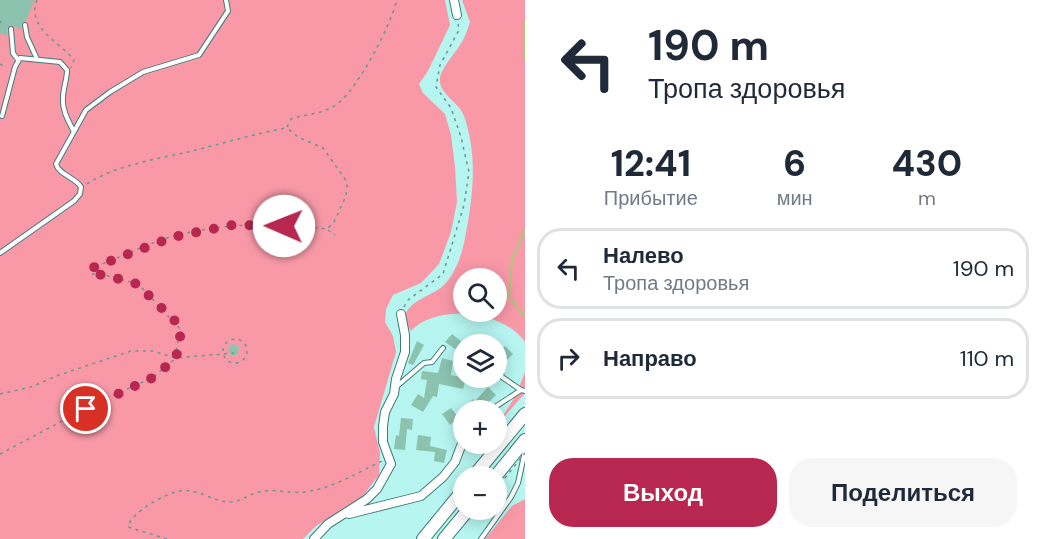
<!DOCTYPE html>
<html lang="ru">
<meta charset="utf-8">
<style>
:root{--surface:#fff;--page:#f6f6f7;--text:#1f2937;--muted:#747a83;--line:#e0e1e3;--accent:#b72750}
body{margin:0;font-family:"DM Sans",sans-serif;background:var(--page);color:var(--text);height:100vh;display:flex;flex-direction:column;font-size:22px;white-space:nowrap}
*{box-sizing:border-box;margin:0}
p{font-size:20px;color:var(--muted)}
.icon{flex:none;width:33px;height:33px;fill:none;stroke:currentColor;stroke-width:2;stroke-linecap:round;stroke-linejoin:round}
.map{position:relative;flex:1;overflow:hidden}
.sheet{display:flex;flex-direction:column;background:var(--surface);width:516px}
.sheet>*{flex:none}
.top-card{background:#fff;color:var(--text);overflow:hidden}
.buttons{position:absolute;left:453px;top:268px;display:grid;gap:12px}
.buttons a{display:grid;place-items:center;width:54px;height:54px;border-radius:50%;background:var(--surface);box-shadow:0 3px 15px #0003;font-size:30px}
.pin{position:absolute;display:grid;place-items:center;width:51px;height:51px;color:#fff;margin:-26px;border:3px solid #fff;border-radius:50%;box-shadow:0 2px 6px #0007}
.me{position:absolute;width:66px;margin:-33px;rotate:271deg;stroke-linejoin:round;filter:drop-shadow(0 0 4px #0008)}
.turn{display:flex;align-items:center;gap:21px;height:126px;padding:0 24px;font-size:27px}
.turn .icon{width:78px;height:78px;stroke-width:2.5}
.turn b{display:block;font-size:42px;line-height:51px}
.eta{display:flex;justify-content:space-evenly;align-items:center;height:102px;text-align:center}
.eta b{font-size:36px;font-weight:800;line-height:42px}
.cta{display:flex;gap:12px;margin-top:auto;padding:12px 24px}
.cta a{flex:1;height:69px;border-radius:24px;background:var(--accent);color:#fff;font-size:24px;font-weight:800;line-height:69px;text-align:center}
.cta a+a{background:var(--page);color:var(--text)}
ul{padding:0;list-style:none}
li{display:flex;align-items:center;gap:18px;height:81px;margin:0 12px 9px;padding:0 12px;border:3px solid var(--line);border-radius:24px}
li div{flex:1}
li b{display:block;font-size:22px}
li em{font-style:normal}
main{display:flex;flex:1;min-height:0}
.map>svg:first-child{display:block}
.green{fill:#f999a8;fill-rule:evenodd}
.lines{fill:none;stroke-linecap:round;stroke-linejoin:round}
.stream{stroke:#a3cc7a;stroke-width:2}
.building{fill:#8cc3af}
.lane-casing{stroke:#3f7c78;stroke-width:6}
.street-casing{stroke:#3f7c78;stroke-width:10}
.primary-casing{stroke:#3f7c78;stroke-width:14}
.path{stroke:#6a9592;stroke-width:1.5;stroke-dasharray:3 4.5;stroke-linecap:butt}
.lane{stroke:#fff;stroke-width:4}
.street{stroke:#fff;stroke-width:8}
.primary{stroke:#fff;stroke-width:12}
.path-bridge{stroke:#6a9592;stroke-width:1.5;stroke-dasharray:3 4.5;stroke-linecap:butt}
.route{stroke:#b72750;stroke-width:10;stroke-dasharray:0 18}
</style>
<main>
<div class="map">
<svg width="525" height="539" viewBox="0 0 525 539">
<rect width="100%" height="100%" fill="#b6f5f0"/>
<path class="green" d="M0,0h445l5,25 -22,46 -9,13 4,9 22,21 6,21 4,32 2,35 -6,30 -12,32 -18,19 -28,12 -7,14 -1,13 8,14 3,16 -22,75 6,26 -1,22 -19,25 -44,26 -13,13h-303z
M462,0h63v342c-21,-31 -88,-39 -114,-11 -20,-28 20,-32 34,-47 11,-12 17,-30 20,-46 8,-41 13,-82 -1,-122 -5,-14 -26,-22 -24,-38 1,-10 18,-28 23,-38 3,-6 5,-12 7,-18zM464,279h32v33h-32z
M525,372v21l-28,32 19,-30z
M525,499v40h-40l27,-33z"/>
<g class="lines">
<path class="stream" d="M525,23v36
M525,231l-13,29 -3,37 16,20"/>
</g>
<path class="building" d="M0,0h34l-8,21 -5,2v6l-12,-4 -2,4v7l-7,-3z
M452,334l10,8 -7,7 -10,-7z
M417,341l7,4 -11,20 -5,-2z
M232,344l7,2 -1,8 -7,2 -3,-6z
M505,346l8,8 -10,10 -7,-7v-4z
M442,358l11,3 -2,14 15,3 -3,11 -24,-5 -2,13 -4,-1 -10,16 -12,-7 7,-11 6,4 3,-18 -6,-1 1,-8 16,2z
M488,387l8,8 -16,16h-11l-4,-4 8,-8 2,2z
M451,408l8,10 -9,7 -8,-11z
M401,418l12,1 -1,11 -5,-1 -2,21 -11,-1 2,-14 3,1z
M418,435l13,2 -1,9 17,4 -3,13 -10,-2 1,-9 -19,-2z"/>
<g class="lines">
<g class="lane-casing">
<path id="lane" d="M25,25l2,12 10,22
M11,29l2,24 5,7
M2,116l13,-49 5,-9 40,4 7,8c0,10 -4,18 -4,28 -1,12 5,22 10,32
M0,253l74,-52 6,-7 1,-7c-6,-10 -22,-12 -25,-23l30,-54 24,-18 33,-20 56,-17 29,-44 -2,-11
M497,361l5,16 19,13
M396,387l28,-24 8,-1 11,-14
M489,411l32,-21 4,1
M481,539l30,-42 7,-14 7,-32"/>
</g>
<g class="street-casing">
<path id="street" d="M454,0l3,15
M349,514l72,-18 22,-19 12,-15 6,-16
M314,539l14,-15 39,-25 10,-10 14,-25 -8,-22v-16l2,-14 9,-18 2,-15 9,-27v-17l-4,-21"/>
</g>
<g class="primary-casing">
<path id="primary" d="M473,477l52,-63
M495,477l30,-37
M423,539l41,-50
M444,539l24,-29"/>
</g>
<path class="path" d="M37,0c-11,28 23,42 37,60l-3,8
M0,23l1,-2
M0,64l5,3
M287,127l4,-8c15,-5 32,-5 45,-14 22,-16 54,-78 61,-105
M87,184c27,-18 69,-25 101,-32 33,-8 65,-18 98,-24
M328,230l7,5
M404,307l4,-7 35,-26 21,-69 5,-33 -8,-35 -10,-29 -15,-21 4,-22 19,-35 -1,-7
M223 351a12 12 0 1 1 24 0a12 12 0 1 1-24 0Z
M175,358l5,-29 -37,-40 -12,-7 -26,-7 -14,-1v-6c27,-9 57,-25 83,-32 50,-13 102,-14 153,-7l7,-7 12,-26 1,-11 -2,-6 -22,-31 -25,-11 -11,-9
M0,394l31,-7 28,-12 72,-24h22l22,7 59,-5
M0,454l98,-52 54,-24 23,-19
M167,539l-39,-12c3,-15 37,-33 51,-36 18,-3 33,10 49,11 12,1 20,-8 31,-10 14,-4 31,2 46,0 28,-4 52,-19 77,-31"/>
<use href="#lane" class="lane"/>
<use href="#street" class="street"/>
<use href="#primary" class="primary"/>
<path class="path-bridge" d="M500,484l25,-31"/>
</g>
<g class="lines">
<path class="route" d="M86,409l66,-31 11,-9 13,-11 5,-26 -5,-10 -39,-38 -32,-9 -14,-1 1,-6 81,-31 60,-12 51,1"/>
</g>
</svg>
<div class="buttons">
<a><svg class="icon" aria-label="search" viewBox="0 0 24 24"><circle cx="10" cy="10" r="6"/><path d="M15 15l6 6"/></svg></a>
<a><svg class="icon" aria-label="layers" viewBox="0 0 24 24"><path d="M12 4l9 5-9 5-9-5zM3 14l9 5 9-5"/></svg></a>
<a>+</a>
<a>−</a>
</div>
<div class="pin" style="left:86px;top:409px;background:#d93025"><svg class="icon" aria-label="arrive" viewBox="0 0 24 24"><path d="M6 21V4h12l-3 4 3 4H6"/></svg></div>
<svg class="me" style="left:284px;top:226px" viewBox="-20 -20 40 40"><circle r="19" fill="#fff"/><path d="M0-13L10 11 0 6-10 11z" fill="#b72750"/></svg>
</div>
<section class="sheet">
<div class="top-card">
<div class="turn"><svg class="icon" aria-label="left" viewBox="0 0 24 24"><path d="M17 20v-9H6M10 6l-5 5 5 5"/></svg><div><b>190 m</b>Тропа здоровья</div></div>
</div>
<div class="eta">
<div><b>12:41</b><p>Прибытие</p></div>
<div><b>6</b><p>мин</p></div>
<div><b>430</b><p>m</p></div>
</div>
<ul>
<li><svg class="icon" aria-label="left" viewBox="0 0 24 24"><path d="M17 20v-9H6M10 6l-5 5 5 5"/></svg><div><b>Налево</b><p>Тропа здоровья</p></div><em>190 m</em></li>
<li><svg class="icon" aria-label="right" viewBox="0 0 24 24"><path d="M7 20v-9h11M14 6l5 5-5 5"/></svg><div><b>Направо</b></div><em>110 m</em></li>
</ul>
<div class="cta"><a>Выход</a><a>Поделиться</a></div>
</section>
</main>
